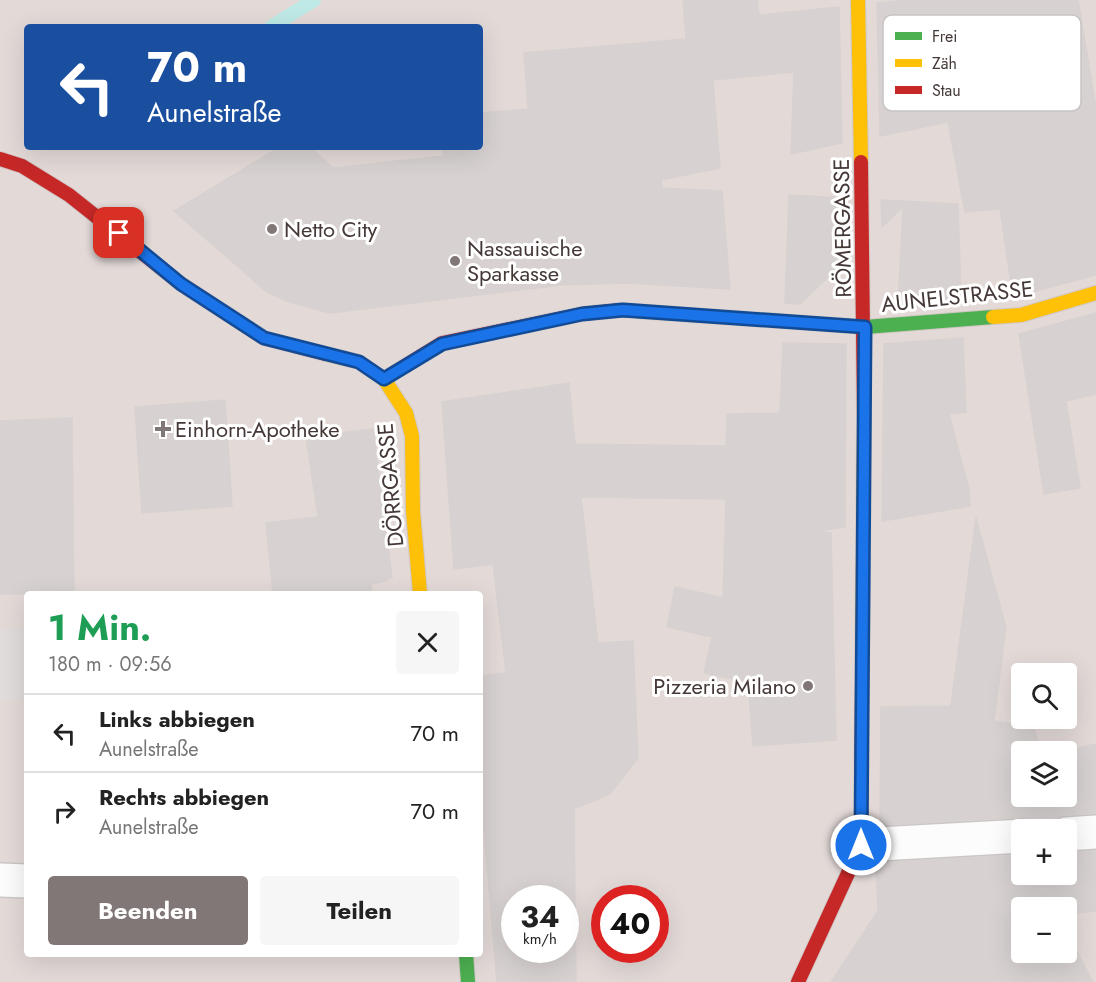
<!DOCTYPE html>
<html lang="de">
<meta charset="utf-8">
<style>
:root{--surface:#fff;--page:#f6f6f6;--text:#222;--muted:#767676;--line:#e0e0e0;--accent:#807776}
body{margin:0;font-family:Jost,sans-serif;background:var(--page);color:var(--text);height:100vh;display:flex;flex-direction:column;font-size:22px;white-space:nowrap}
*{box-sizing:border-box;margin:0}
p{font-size:20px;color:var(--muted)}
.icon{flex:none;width:33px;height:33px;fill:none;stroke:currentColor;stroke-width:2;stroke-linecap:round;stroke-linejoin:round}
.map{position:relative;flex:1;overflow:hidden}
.details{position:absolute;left:24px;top:591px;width:459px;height:366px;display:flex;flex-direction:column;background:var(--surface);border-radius:6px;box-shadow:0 6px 24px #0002}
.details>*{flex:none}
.banner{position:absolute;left:24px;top:24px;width:459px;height:126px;border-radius:6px;box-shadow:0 6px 24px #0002;background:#1a4fa0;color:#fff;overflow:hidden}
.buttons{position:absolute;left:1011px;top:663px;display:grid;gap:12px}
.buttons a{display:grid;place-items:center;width:66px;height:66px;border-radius:6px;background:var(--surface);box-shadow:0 6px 24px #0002;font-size:30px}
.speed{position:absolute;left:501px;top:885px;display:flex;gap:12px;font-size:30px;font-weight:700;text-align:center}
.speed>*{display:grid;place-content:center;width:78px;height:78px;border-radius:50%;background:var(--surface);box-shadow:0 6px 24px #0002;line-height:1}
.speed small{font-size:15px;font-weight:400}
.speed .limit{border:9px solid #d22;background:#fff;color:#111}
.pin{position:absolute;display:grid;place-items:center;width:51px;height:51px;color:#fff;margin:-26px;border-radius:12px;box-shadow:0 3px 9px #0006}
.me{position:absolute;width:66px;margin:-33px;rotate:0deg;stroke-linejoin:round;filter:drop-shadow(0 0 4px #0008)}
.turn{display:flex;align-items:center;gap:21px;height:126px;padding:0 24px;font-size:27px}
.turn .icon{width:78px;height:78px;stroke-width:2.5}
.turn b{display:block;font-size:42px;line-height:51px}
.round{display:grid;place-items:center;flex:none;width:63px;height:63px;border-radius:6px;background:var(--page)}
.summary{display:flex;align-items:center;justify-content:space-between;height:102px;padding:0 24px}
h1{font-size:36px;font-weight:700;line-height:45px;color:#1e9e55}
.button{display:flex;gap:12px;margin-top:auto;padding:12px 24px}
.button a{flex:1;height:69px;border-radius:6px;background:var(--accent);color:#fff;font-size:24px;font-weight:700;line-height:69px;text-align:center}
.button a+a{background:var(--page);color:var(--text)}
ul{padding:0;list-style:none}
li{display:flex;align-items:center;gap:18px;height:78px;padding:0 24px;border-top:2px solid var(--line)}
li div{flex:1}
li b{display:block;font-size:22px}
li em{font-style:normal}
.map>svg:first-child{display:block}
.residential{fill:#e3dad8;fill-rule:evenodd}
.parking{fill:#e0dcdb}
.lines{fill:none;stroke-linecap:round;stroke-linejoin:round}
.stream{stroke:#bfe9e6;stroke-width:14}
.building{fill:#d7d2d1;stroke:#d7d1d0;stroke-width:1.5;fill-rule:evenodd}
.street-casing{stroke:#cbc7c6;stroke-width:36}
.fast-casing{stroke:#d0c7c5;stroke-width:16}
.slow-casing{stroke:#d0c7c5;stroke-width:16}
.jam-casing{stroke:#d0c7c5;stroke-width:16}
.street{stroke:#fdfcfc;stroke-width:33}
.fast{stroke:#4caf50;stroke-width:14}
.slow{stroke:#ffc107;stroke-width:14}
.jam{stroke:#c62828;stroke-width:14}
.route-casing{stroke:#114b97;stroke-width:15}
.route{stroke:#1a73e8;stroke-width:10}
.poi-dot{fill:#807776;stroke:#fff;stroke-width:2}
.labels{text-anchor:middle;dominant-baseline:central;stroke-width:6;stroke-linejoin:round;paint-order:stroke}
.street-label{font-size:22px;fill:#443937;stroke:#fff}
.poi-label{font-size:22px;fill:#443937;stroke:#fff;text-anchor:start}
.key{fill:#fff;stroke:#c7c4c3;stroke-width:1.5}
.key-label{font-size:16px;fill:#443937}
</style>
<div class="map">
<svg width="1096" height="982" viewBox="0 0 1096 982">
<rect width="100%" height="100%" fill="#efebea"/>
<path class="residential" d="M0,0h1096v982h-1096zM27,27h453v120h-453zM27,594h453v360h-453zM1022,674h44v44h-44zM1022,752h44v44h-44zM1022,830h44v44h-44zM514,898h52v52h-52zM604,898h52v52h-52zM1022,908h44v44h-44z"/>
<path class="parking" d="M27,628v71l-27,2v-71z"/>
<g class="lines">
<path class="stream" d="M271,27l43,-27"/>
</g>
<path class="building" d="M683,0h74l2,15 80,-8 3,136 -51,11 3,-82 -81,8 7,88 -59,12 1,8 60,3 8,98 -103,-6 -65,2 -232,28 -41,-11 -22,-10 -93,-81 106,-64h30l23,21 110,-12 -1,-9h38v-34l48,-4 -4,-56 162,-14z
M910,0h168l18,108v167l-83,22 -13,-88 -35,3 -17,-90 -68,14 -3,-133z
M789,195l54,3 2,63 -45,43 -15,-1z
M881,200l77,4 3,97 -63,5 5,-99 -21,20z
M1096,313v81l-30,7 14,87 -36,6 -25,-160z
M963,338l3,74 -17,2 20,75 1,17 -88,15 2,-177z
M783,343l63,1 -1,183 -27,4 13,2 5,207 -83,6 -5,-64 -44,-9 8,-36 -45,-10 8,-40 48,11 3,-99 -145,-2 17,146 35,-2 5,117 -28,36 -36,15 2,173h-79l-17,-198v-108l26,-3 -13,-109 -39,5 -12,-167 127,-19 6,61 151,2 1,-32 53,-1zM514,898h52v52h-52z
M225,400l7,106 -90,7 -7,-106z
M72,418l2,176h-74v-173z
M373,429l19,149h-5v3l-16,3 1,10h-99l-7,-71 52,-6 -12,-80z
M976,518l30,109 -12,94 40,6 6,25h-18v44h44v-44h-7l37,-8v69l-32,2 -9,4 -7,11h-9l-8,-10 -10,-3 -141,8 1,-118 70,-1z
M1096,851v60l-30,3v-6h-44v44h44v-21l27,51h-262l47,-71 -2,-48 146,-8v19h44v-21z"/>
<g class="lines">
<g class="street-casing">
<path id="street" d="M1066,834l30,-2
M861,845l161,-9
M0,880l27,1"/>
</g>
<g class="fast-casing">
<path id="fast" d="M621,310l244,17 128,-10
M466,954l2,28"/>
</g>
<g class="slow-casing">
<path id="slow" d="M858,0l3,162
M993,317l28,-2 75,-22
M326,354l33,8 25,17 22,34 6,23 1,75 7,83
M862,684l2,-266"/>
</g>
<g class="jam-casing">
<path id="jam" d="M0,159l22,7 47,29 112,89 83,54 62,16
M861,162l3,256
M384,379l58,-36 140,-29 39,-4
M798,982l63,-137 1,-161"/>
</g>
<use href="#street" class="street"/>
<use href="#fast" class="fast"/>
<use href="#slow" class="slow"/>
<use href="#jam" class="jam"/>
</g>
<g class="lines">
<g class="route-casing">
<path id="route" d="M119,233l62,51 83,54 95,24 25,17 58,-35 140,-30 41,-4 242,17 -4,518"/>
</g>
<use href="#route" class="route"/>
</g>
<g class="poi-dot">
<circle cx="272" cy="229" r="6"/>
<circle cx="455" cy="261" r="6"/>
<path d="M160 420h6v6h6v6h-6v6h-6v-6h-6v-6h6z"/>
<circle cx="808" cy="686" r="6"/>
</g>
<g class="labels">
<g class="street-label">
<text transform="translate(842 228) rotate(-91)">RÖMERGASSE</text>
<text transform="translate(957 296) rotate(-6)">AUNELSTRASSE</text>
<text transform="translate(390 485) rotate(-95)">DÖRRGASSE</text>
</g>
<g class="poi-label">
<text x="284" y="229">Netto City</text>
<text x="467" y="248">Nassauische<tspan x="467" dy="25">Sparkasse</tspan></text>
<text x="175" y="429">Einhorn-Apotheke</text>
<text x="796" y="686" text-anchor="end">Pizzeria Milano</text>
</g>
</g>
<rect x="883" y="15" width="198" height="96" rx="9" class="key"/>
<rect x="895" y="32" width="27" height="8" fill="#4caf50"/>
<rect x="895" y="59" width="27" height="8" fill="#ffc107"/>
<rect x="895" y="86" width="27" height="8" fill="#c62828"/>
<g class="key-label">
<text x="932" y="42">Frei</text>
<text x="932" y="69">Zäh</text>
<text x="932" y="96">Stau</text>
</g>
</svg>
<div class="buttons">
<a><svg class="icon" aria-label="search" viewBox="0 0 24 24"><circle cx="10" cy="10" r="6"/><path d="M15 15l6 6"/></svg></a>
<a><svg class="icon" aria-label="layers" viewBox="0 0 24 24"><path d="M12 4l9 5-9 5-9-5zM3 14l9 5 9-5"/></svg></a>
<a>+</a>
<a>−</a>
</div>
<div class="speed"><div>34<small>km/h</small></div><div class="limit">40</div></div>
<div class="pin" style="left:119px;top:233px;background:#d93025"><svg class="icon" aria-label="arrive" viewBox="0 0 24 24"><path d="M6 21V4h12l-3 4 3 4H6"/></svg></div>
<svg class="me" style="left:861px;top:845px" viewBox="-20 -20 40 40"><circle r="17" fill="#1a73e8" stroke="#fff" stroke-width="3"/><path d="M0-11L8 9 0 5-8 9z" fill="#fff"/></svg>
<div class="banner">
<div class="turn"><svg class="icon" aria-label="left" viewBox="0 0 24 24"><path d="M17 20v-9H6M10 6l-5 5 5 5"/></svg><div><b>70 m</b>Aunelstraße</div></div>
</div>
<section class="details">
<div class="summary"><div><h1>1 Min.</h1><p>180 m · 09:56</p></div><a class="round"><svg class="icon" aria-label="close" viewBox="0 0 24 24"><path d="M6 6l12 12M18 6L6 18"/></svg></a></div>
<ul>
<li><svg class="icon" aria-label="left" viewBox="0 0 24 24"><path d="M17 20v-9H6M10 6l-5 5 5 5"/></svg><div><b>Links abbiegen</b><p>Aunelstraße</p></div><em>70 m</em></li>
<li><svg class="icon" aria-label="right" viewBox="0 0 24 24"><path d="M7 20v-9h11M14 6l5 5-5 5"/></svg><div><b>Rechts abbiegen</b><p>Aunelstraße</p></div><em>70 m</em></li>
</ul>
<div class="button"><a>Beenden</a><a>Teilen</a></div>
</section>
</div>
